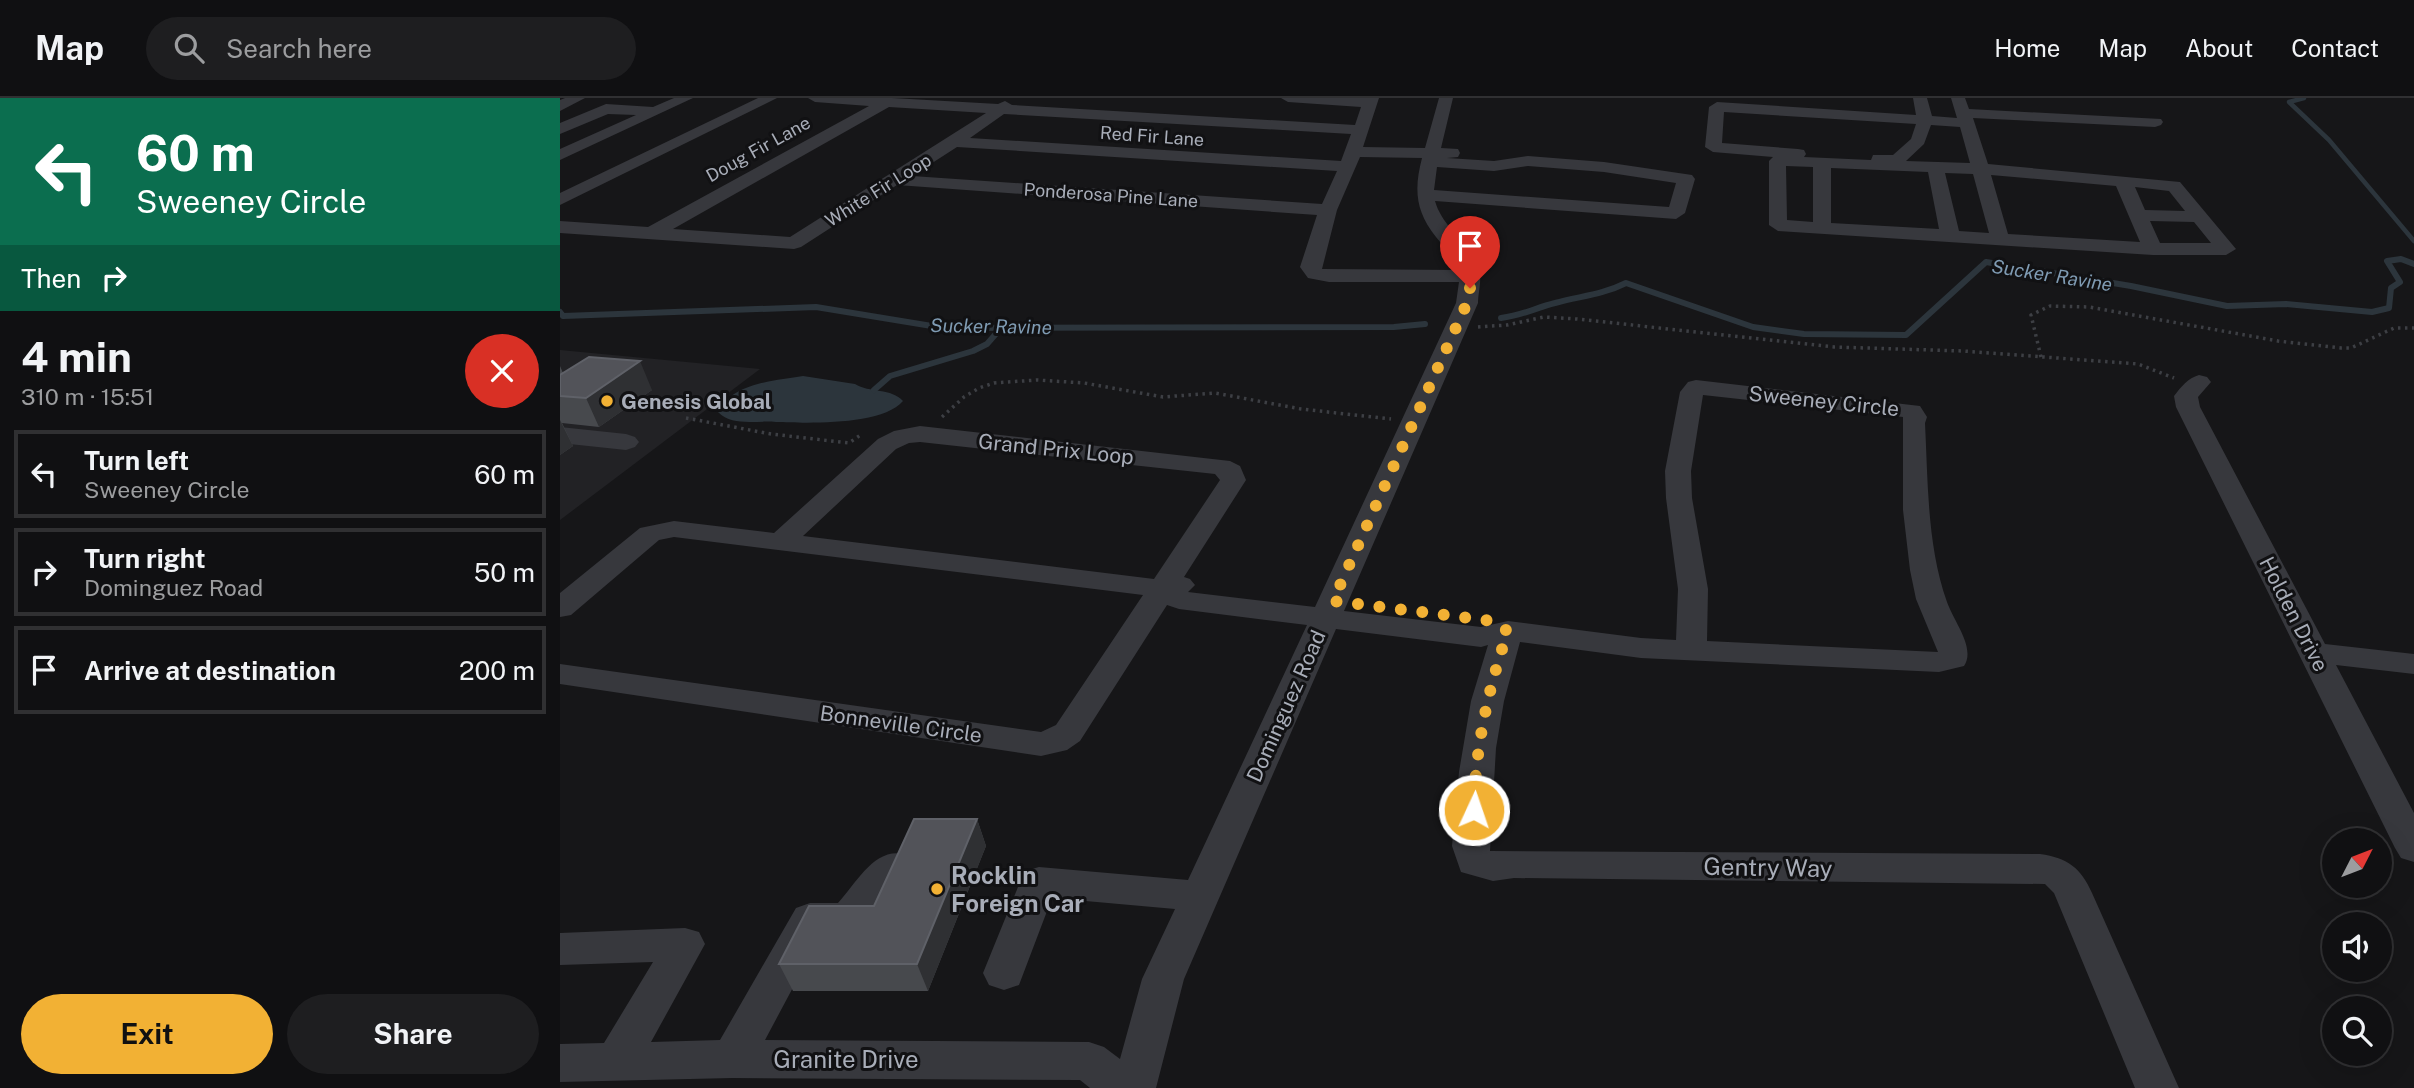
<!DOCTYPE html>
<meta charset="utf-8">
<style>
:root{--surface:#101012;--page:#1e1e20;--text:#f1f3f6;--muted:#9c9d9f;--line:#303032;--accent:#f2b134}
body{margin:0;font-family:"Public Sans",sans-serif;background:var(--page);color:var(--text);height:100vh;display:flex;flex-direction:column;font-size:26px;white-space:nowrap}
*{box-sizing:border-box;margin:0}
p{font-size:23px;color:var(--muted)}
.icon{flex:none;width:38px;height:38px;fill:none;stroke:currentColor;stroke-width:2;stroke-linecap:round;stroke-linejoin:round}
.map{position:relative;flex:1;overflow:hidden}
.side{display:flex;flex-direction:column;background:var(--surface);width:560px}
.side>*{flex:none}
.hud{background:#0b6e4f;color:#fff;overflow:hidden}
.needle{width:46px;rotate:48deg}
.buttons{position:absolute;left:1762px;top:730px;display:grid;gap:14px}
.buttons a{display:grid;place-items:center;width:70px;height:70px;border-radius:50%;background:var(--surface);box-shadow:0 7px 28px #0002,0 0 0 2px var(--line);font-size:35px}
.pin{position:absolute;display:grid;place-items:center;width:60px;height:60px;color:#fff;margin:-72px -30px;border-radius:50% 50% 50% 0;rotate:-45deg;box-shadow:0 0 7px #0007}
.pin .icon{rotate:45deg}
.me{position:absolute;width:77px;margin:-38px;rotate:3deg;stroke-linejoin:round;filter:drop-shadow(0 0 5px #0008)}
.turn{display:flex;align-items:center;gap:24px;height:147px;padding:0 21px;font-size:32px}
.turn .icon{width:91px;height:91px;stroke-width:2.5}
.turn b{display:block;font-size:49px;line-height:60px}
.then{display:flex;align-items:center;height:66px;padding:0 21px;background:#0003;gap:14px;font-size:26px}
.round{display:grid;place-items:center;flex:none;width:74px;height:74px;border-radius:37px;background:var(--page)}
.headline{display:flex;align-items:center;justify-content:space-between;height:119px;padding:0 21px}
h1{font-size:42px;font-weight:700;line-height:52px}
.button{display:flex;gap:14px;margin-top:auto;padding:14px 21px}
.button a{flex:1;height:80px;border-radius:42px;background:var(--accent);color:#111;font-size:28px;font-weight:700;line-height:80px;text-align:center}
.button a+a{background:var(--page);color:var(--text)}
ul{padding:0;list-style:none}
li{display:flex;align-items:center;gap:21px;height:88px;margin:0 14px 10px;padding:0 7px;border:4px solid var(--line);border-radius:0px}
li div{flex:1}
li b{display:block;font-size:26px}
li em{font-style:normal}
header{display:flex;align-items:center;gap:42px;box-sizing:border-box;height:98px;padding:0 35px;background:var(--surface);border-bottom:2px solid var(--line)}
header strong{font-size:33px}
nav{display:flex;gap:38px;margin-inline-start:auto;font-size:24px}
.search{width:490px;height:63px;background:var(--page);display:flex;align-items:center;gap:18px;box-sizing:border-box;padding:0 24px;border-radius:38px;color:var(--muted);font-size:26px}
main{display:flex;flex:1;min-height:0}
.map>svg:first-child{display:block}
.built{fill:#222225}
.water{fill:#2c353c}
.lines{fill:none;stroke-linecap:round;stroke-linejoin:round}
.stream-far1{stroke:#2c353c;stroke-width:4.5}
.stream{stroke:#2c353c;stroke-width:6}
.path{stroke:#3d3f44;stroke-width:3.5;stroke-dasharray:2.5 4.5;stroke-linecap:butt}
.minor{fill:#37383d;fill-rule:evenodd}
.wall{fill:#47494d}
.shaded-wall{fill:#2f3033}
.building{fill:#525359;stroke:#5f6168;stroke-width:2}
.route{stroke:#f2b134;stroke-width:12;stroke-dasharray:0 21.6}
.poi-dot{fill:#f2b134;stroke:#111113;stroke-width:2.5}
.labels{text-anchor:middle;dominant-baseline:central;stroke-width:6;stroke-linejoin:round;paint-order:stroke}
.far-street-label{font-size:18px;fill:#a8adb8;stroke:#111113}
.far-water-label{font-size:19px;font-style:italic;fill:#7f9bb3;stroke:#111113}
.poi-label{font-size:21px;font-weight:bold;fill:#a8adb8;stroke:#111113;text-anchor:start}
.street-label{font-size:21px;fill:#a8adb8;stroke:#111113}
.near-street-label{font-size:24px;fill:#a8adb8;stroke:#111113}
.near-poi-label{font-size:24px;font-weight:bold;fill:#a8adb8;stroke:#111113;text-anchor:start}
</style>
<header>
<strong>Map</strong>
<div class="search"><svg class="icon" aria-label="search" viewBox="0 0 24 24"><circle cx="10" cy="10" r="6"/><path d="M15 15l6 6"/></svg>Search here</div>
<nav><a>Home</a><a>Map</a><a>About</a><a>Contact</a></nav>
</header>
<main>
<section class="side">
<div class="hud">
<div class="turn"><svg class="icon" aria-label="left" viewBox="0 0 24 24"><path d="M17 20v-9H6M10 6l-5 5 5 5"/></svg><div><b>60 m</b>Sweeney Circle</div></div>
<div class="then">Then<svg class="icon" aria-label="right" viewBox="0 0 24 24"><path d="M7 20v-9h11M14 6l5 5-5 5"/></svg></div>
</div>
<div class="headline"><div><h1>4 min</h1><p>310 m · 15:51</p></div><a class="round" style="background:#d93025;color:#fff"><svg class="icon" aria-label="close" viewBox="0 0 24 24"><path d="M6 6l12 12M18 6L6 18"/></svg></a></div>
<ul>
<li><svg class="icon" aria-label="left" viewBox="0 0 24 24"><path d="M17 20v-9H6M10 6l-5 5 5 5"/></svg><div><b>Turn left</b><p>Sweeney Circle</p></div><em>60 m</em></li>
<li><svg class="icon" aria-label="right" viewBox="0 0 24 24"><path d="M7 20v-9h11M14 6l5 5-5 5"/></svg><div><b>Turn right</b><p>Dominguez Road</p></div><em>50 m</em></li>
<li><svg class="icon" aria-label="arrive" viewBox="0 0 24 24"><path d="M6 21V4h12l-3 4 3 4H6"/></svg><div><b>Arrive at destination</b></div><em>200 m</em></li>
</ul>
<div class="button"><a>Exit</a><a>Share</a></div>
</section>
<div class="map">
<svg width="1854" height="990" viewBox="0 0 1854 990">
<rect width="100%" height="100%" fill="#161618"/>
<path class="built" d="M0,252l200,19 -200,151z"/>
<path class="water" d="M243,278l52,8c14,9 37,4 48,17 -21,25 -97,22 -127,21 -20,-2 -43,5 -58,-10 15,-30 57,-31 85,-36z"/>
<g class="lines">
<path class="stream-far1" d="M1744,0l-15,4 40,38 85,101"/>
<path class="stream" d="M0,214l3,4 253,-9 128,21 450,-1 31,-3
M941,220c23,-3 34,-10 54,-15 25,-7 47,-8 71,-20l127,44 51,7 102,1 80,-73 145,24 96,20 59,-2 86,8 17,-4 2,-20 9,-6 -13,-21 14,-2 13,5
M314,292l16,-14 83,-25 14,-7 14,-16"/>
<path class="path" d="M918,229l29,-2 37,-8 33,2 257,28 129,4 175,13 36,14
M1481,259l-10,-42 19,-9 39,1 189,34 63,7h10l43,-20h20
M382,319l22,-20 15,-9 15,-5 43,-3 47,3 79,14 52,-4 86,16 90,10
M126,320l85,16 78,9 13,-9"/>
<path class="minor" d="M5,0h20l-25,13v-11z
M114,0h19l-133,62v-11l76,-34 -28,-1 -48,20v-11l46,-19 47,3z
M198,0h19l-217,107v-12z
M248,0h84l106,6 7,-3 7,4 343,20 6,-18 -73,-5 -7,-4h98l-16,49 62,1 14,-50h14l-12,50 17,1 2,4 -2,4 -11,1 47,3 34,-5 76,6 88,13 3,4 -10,34 -9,6 -241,-18c8,29 40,45 45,75 1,7 -2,19 -2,27l-134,308 137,16 27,-6 133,17 35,2 2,-51 -12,-91 -1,-27 15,-79 8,-10 8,-2 224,26 7,11 -2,6c3,59 2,123 22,179 7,20 29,46 17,64l-25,6 -298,-14 -121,-16 -16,59 -8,47 -6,103 550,3c28,4 41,14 52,39l87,195h-44l-81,-195 -9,-9 -531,-6 -21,3 -32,-9 -9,-26 7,-74 12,-71 17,-56 -7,2 -145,-18 -152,350 -28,109h-66l-10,-8 -348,-2 -172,4v-38l44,-1 49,-81 -93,3v-32l125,-5 14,4 6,12 -54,98 69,-2 76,-132 14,-5h28c20,-22 38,-58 69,-48l6,10 -6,10 -45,55 -14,5h-27l-56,105 324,2 15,5 16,12 22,-80 33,-70 -123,-11 -33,87 -15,5 -15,-5 -6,-12 37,-91 5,-11 14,-4 149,13 119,-255 -128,-16 -12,-4 -87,136 -13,9 -26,6 -481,-72v-20l481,68 15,-7 87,-130 -469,-58 -15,3 -88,75 -11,2v-24l80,-65 34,-7 100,12 104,-94 16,-8 26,-5 310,35 10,5 6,14 -62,97 6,2 5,6 -7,7 127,15 141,-304 3,-21h-130l-21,-4 -8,-11 17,-52 -420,-30 -96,62 -7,2 -234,-16v-12l88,6 221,-121 -54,-4zM329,9l97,6 -196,124 -117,-8zM444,16l347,20 -10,27 -371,-23zM397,49l380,24 -15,33 -410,-28zM800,59l62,1c-8,31 -7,53 14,79 9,11 18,19 22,33l-136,-1 15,-59zM968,68l76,6 72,11 -7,24 -235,-17 3,-23 57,4zM1143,297l200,22v93l7,60 6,29 22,53 -231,-11 1,-52 -16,-91 -1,-27zM360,344l295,32 5,6 -66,99 -351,-43 93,-87 13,-6z
M1353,0h14l5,18 25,2 -6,-20h14l4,11 192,10 2,3 -2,3 -6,2 -182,-9 15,46 192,18 56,67 -10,6h-73l-375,-24 -9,-6v-64l4,-4 -60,-5 -8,-5 4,-40 8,-5 199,13zM1164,14l192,12 -5,15 -18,16h-20l-2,5 -67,-3 2,-3 -2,-4 -6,-1 -76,-6zM1371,27l29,2 10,36 -64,-2 18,-17zM1226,68l27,1v55l-26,-2zM1271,70l97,4 11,57 -108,-6zM1385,75l28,1 16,59 -30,-2zM1431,77l125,11 24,56 -132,-8zM1575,89l34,4 16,20 -40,-1zM1590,123l44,1 17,21h-51z
M1639,277l8,2 4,5 -13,15 2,10 125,237 89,10v20l-78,-9 78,148v49l-13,-4 -6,-10 -219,-441 -2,-11c7,-9 14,-18 25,-21z
M0,329l66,7 9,3 4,5 -4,5 -9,3 -66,-7z"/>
</g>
<path class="wall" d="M0,268l3,7 89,17 -53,37 -37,-4 11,23 -13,9z
M417,721l9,27 -58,145h-135l-14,-27 95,-58z"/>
<path class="shaded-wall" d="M80,263l12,29 -53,37 -13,-29z
M0,322l13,26 -13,9z
M417,721l9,27 -58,145 -11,-27z"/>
<path class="building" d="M29,259l51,4 -54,37 -26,-2v-21z
M354,721h63l-60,145h-138l30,-58h65z"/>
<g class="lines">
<path class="route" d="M910,190l-3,15 -134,298 153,19 22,11c-20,59 -33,117 -34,179"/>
</g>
<g class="poi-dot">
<circle cx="47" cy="303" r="7"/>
<circle cx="377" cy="791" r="7"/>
</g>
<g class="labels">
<g class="far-street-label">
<text transform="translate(592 38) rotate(4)">Red Fir Lane</text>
<text transform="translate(198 51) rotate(-29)">Doug Fir Lane</text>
<text transform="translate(318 92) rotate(-32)">White Fir Loop</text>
<text transform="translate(551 97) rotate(4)">Ponderosa Pine Lane</text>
</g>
<g class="far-water-label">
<text transform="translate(1492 177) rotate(9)">Sucker Ravine</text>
<text transform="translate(431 228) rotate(1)">Sucker Ravine</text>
</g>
<g class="poi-label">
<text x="61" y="303">Genesis Global</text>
</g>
<g class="street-label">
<text transform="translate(1264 303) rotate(6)">Sweeney Circle</text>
<text transform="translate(496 351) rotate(6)">Grand Prix Loop</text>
<text transform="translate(1734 516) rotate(63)">Holden Drive</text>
<text transform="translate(726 608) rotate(-66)">Dominguez Road</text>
<text transform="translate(341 626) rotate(8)">Bonneville Circle</text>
</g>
<g class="near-street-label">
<text transform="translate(1208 769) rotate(1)">Gentry Way</text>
<text x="286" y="961">Granite Drive</text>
</g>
<g class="near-poi-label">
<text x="391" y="777">Rocklin<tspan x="391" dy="28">Foreign Car</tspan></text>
</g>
</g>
</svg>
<div class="buttons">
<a><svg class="needle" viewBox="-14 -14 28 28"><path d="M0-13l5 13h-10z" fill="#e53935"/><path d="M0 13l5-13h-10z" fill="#9c9d9f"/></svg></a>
<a><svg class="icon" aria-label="sound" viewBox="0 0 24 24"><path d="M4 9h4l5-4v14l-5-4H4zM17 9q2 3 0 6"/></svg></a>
<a><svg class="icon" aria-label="search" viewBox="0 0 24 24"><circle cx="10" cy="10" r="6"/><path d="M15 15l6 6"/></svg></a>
</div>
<div class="pin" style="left:910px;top:190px;background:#d93025"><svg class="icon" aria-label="arrive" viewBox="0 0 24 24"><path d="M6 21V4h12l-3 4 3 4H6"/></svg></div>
<svg class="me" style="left:914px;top:712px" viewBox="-20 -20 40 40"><circle r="17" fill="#f2b134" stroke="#fff" stroke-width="3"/><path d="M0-11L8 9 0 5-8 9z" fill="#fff"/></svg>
</div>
</main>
